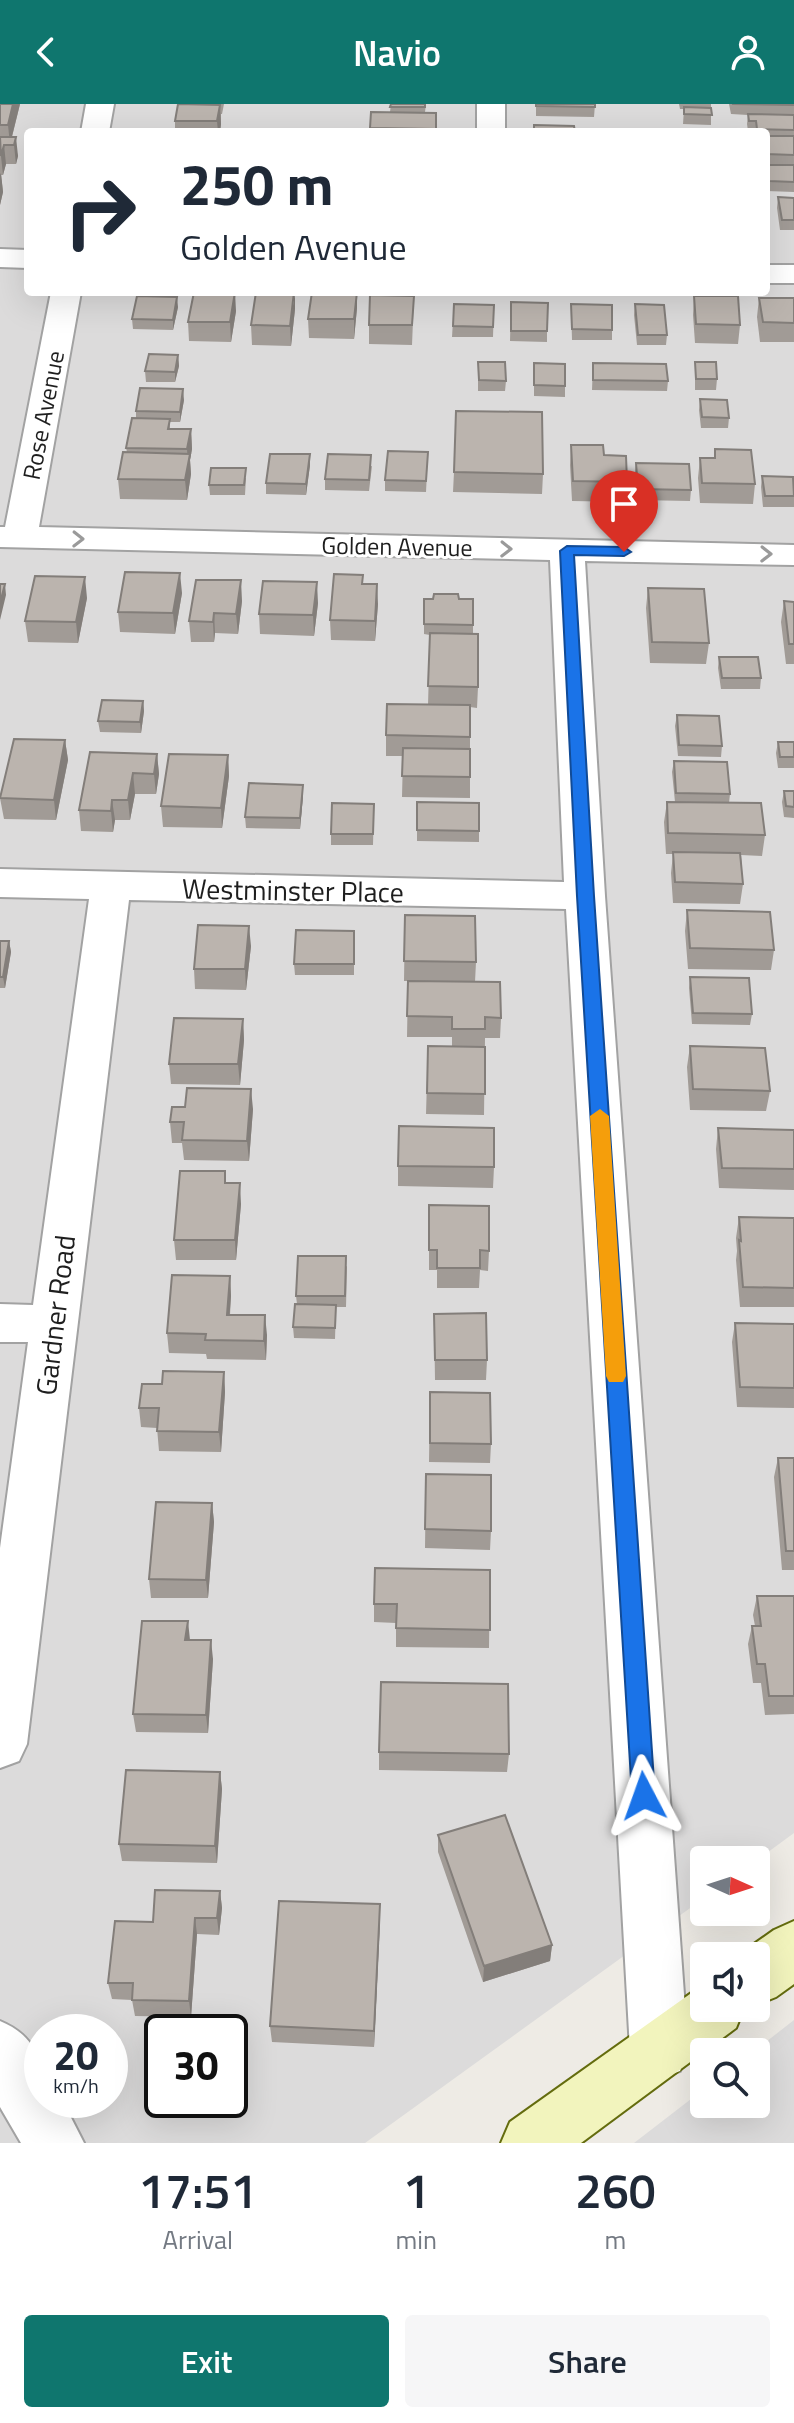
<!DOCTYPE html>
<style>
:root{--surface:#fff;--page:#f6f6f7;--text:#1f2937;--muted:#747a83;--accent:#0f766e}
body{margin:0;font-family:"Titillium Web",sans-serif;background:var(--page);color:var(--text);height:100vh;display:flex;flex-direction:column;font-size:30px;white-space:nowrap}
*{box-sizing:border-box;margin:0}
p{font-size:26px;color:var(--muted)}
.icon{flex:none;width:44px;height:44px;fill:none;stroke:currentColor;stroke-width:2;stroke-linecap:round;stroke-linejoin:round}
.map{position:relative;height:2039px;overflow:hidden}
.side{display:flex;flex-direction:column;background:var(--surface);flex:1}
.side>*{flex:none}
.hud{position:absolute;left:24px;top:24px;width:746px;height:168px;border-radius:8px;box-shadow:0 8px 32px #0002;background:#fff;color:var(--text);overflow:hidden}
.needle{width:52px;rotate:93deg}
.buttons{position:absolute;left:690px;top:1742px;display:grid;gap:16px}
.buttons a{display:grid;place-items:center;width:80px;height:80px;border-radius:8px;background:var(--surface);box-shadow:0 8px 32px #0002;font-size:40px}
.speed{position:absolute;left:24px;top:1910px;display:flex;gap:16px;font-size:40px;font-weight:700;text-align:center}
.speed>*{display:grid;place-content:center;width:104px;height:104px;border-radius:50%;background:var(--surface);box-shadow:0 8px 32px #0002;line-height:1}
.speed small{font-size:20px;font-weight:400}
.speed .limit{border:4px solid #111;border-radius:12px;background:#fff;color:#111}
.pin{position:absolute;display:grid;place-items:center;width:68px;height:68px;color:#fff;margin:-82px -34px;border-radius:50% 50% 50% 0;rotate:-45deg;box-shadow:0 0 8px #0007}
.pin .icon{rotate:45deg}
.me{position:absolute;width:88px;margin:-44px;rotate:356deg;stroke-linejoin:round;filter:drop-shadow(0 0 6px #0008)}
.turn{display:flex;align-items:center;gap:28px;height:168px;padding:0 24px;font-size:36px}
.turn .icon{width:104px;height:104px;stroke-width:2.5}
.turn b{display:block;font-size:56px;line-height:68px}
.eta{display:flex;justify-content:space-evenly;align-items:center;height:136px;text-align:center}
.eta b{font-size:48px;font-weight:600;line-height:56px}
.button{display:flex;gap:16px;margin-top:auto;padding:16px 24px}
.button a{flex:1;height:92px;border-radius:8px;background:var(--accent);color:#fff;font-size:32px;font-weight:600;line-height:92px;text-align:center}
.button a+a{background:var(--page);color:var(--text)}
header{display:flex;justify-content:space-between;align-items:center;height:104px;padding:0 24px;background:var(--accent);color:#fff;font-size:36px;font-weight:600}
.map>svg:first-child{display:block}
.residential{fill:#dcdbdb;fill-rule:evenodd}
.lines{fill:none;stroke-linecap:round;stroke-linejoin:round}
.street-casing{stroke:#a2a2a2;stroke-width:4}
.secondary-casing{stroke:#646c0e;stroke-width:4}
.street{fill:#fff;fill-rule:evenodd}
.secondary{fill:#f2f4bd;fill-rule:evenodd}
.wall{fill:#a19b96}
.shaded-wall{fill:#837e7a}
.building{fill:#bbb4ae;stroke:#837e7a;stroke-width:2}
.oneway{stroke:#9a9a9a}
.route{fill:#1a73e8;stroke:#114b97;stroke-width:2}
.slow{fill:#f59e0b}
.labels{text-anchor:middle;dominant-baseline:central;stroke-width:6;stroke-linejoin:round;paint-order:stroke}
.far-street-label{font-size:24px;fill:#1e1e1e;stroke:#fff}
.street-label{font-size:28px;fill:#1e1e1e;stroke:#fff}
</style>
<header><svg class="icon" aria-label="back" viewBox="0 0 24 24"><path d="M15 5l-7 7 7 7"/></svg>Navio<svg class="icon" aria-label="person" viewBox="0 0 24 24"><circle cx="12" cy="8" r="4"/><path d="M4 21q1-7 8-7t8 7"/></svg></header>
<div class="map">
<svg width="794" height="2039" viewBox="0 0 794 2039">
<rect width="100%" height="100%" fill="#eeebe5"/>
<path class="residential" d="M0,0h794v1729l-38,28 -52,-1v38l-339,245h-365zM28,28h738v160h-738zM42,1928h68v68h-68zM162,1928h68v68h-68z
M794,1916v123h-160l70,-54v15h52v-52h-3z"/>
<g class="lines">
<g class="street-casing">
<path id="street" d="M86,0h28l-5,28h-28z
M477,0h28v28h-28z
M0,145l28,1v18l-28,-1z
M766,161h28v18h-28z
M51,188h30l-42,235 755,18v20l-209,-4 20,335 83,1154 -8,21 -21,8 -21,-8 -8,-21 -64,-1141 -437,-9 -102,844 -8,17 -19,7v-220l28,-206h-28v-38l33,1 56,-406 -89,-2v-28l564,13 -14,-322 -550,-13v-20h5z
M0,1917c38,16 42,41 42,79h20l22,43h-63l-21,-36z"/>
</g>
<g class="secondary-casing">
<path id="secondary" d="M794,1817v63l-18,13 -20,8v-49h-19l37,-26z
M704,1880v24h40l-8,20 -155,115h-80l9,-21z"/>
</g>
<use href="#street" class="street"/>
<use href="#secondary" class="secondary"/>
</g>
<path class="wall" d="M0,0h20l-8,33 6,19 -2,8h-10l-3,11h-2l2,17 -3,13z
M178,0h46l-2,10h-1v10l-1,8h-45v-11z
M391,0h35l-1,8 11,1v19h-66l1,-20h19z
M536,0h59l-1,13 -58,-1z
M679,0h32v21l-28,-1 1,-15h-4z
M729,0h65v61l-28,-1v-32l-18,-1 -1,-7 1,-9 -17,-1z
M767,61h27v27l-27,-1 -1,-11z
M778,93l16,1v32h-14l-3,-22z
M357,188v16l-3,31 -45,-1 -1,-19z
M414,192l-2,49 -43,-1v-19z
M694,192l46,29 -2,19 -43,-1 -2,-28z
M759,194h35v44h-34l-3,-25z
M511,198l36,29v11l-37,-1z
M454,200l40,1 -1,32h-41z
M571,200l41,26v10h-40z
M635,200l32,31 -1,10h-29l-3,-30z
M178,203l-5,23 -40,-1 -1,-10z
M295,205l-4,37 -39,-1 -1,-20z
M236,207l-5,31 -42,-1 -1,-19z
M178,251l1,11 -4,16h-29l-1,-11z
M478,258l28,19 -1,10h-27z
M695,258l22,17 -1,11h-21z
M534,259l31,23v11l-31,-1z
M593,259l75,18 -1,10 -75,-1z
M700,295l29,19 -1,10h-27l-2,-18z
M184,296l-4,22h-10v7h21l1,20 -2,11 1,14 -4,26 -67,-1 -2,-20 9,-27 -1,-4 10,-30v-7z
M571,341l33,10 23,27 -1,20 -54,-1 -2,-36z
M715,345l40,35 -2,20 -53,-1 -2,-25 2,-20h14z
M428,348l-2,40 -41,-1v-11z
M636,359l55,27 -1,11 -53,-1 -2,-26z
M310,361l-4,30 -40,-1v-11z
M372,362l-3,25 -44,-1v-11z
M454,368l89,2 -1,20 -89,-2z
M762,372l32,4v27h-31l-2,-20z
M246,374l-1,17h-35l-1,-10z
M648,484l61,55 -3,21 -56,-1 -4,-55z
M182,489l-7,41 -55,-2 -2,-20z
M87,494l-9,45 -50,-1 -3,-21z
M424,495h49v35l5,53 -1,21 -7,-1v91l-68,-1 1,-41h-17v-21l42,-30 2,-70 -6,-1z
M242,497l-4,33 -23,-1 -1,9h-23l-2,-21z
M784,497l10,1v62h-8l-5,-42z
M318,499l-4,33 -54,-2 -1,-20z
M378,500l-3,37 -44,-1 -1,-20z
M719,553l42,21 -1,11h-39l-3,-21z
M143,597l1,10 -3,22 -41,-1 -2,-11z
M677,611l45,31 -1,11 -43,-1 -3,-30z
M65,636l3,20 -12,60 -52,-1 -4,-21z
M778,638h16v26h-16l-2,-15z
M157,650l2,20 -3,20h-21l-5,26h-15l-2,12 -32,-1 -2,-21z
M228,651l1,21 -7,52 -59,-1 -2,-21z
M674,657l56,33 -1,9 36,32 -3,21 -21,-1 2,29 -3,20 -67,-1 -2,-30 2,-19h-7l-2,-32 3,-20h8l-3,-30z
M303,681v11l-3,33 -54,-1 -1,-11z
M784,687h10v27l-10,-1 -2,-15z
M417,698l62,1v39l-62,-1z
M374,700l-1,41h-42v-11z
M687,806l87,40 -3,20 -83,-1 -3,-38z
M405,811l71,47 -1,20 26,36 -1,20h-15l-1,77 -58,-1 2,-68 24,1v-10h-45l1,-56h-4z
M354,827v44h-59l-1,-11z
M0,837h9l2,11 -6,36h-5z
M251,842l-5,44 -51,-1 -1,-20z
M690,873l62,37 -2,11 -58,-1 -3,-36z
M243,915l1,21 -4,45 -69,-1 -2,-20z
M690,942l80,45 -4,20 -76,-1 -3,-43z
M253,1005l-4,52 -65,-1 -2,-17h-10l-2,-21z
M718,1024l76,2v60l-75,-2 -3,-39z
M398,1062l96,1 -1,21 -95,-2z
M226,1079l15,21 -5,56h-60l-2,-20z
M429,1101l60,46 -1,20 -8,-1 -1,18h-42v-18h-8z
M739,1113l55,1v89h-54l-4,-47 1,-9 -1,-13z
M347,1162l-1,41h-10l-1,32 -41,-1 -1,-11 4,-23 -1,-8z
M230,1172l1,20 -1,19 37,20 -1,25 -59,-1 -1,-5 -37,-1 -2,-20z
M434,1210l53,46 -1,20h-51z
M735,1219l59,1v84l-57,-1 -5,-65z
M224,1268l1,20 -4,60 -62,-1 -2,-23 -16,-1 -2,-19 23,-24z
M430,1288l61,52 -1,19 -61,-1z
M778,1354h16v112h-12l-8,-93z
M426,1370l65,57 -1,19 -65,-2z
M212,1399l2,19 -6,76h-57l-2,-19z
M490,1466l-1,78 -93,-1v-24l-22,-1v-18z
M757,1492h37v118l-29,1 -4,-32h-8l-5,-39 4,-18h3l-2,-11z
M190,1536l23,19 -5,74 -72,-1 -3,-18z
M379,1648l130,2 -2,18 -128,-2z
M220,1668l2,17 -5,74 -95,-2 -3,-17z
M438,1731l114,110 -2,16 -67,21 -45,-130z
M220,1787l2,17 -3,27 -22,-1 -6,83 -56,-1 -3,-16 -20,-1 -4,-16 45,-61z
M380,1817l-6,126 -102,-5 -2,-16z"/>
<path class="shaded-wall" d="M13,0h7l-10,40 -2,-19z
M220,1l1,19 -1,8h-2l-1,-11z
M16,33l2,19 -2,8 -2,-19z
M4,41l2,19 -3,11 -2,-19z
M1,69l2,19 -3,13v-30z
M235,188l1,19 -5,31 -1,-20z
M295,188v17l-4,37 -1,-20z
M357,188v16l-3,31v-20z
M177,193l1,10 -5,23v-10z
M178,251l1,11 -4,16v-10z
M183,285l1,11 -4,22v-10z
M191,325l1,20 -2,11 1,14 -4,26 -2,-20 3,-17 -1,-14z
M310,350v11l-4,30v-11z
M180,469l2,20 -7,41 -2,-21z
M85,473l2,21 -9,45 -2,-21z
M241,476l1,21 -4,33 -2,-20z
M317,478l1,21 -4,33 -1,-21z
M5,480l1,11 -6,25v-17z
M377,480l1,20 -3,37v-20z
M214,509l1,20 -1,9 -1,-20z
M143,597l1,10 -3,22 -1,-11z
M65,636l3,20 -12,60 -2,-20z
M157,650l2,20 -3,20 -2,-20z
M228,651l1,21 -7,52 -1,-20z
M133,669l2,21 -5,26 -2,-20z
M303,681v11l-3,33v-11z
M112,696l3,20 -2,12 -2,-21z
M249,822l2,20 -5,44 -1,-21z
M9,837l2,11 -6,36 -2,-11z
M243,915l1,21 -4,45 -2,-21z
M251,985l2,20 -4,52 -2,-20z
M240,1079l1,21 -5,56 -1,-20z
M230,1172l1,20 -3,39 -1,-20z
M265,1211l2,20 -1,25 -2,-19z
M224,1268l1,20 -4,60 -2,-20z
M212,1399l2,19 -6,76 -2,-18z
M188,1517l2,19h-5z
M211,1536l2,19 -5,74 -2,-18z
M220,1668l2,17 -5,74 -2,-17z
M220,1787l2,17 -3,27 -2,-17z
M380,1800v17l-6,126v-16z
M195,1814l2,16 -6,83 -2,-16z
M552,1841l-2,16 -67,21 1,-16z"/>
<path class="building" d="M0,0h13l-5,21h-8z
M178,0l42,1 -3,16h-42z
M391,0h34v3h-35z
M536,0h59v3l-59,-1z
M732,0h62v1z
M684,3l27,1 1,7 -28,-1z
M371,8l65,1v16l-66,-1z
M748,10l46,1v15l-37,-1 -1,-8h-7z
M534,21l40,1 1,6h-41z
M766,32h28v19l-28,-1z
M0,33h16l-2,8h-10l-3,11z
M767,61h27v17l-25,-1z
M778,93l16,1v22h-12z
M194,188h41l-5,30h-42z
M256,188h38l-4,34 -39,-1z
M312,188h45l-3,27h-46z
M370,191l44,1 -2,29h-43z
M137,192l40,1 -4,23 -41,-1z
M694,192h44l2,29 -44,-1z
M759,194h35v25l-31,-1z
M511,198l37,1 -1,28h-36z
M454,200l40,1 -1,22 -40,-1z
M571,200l41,1v25l-40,-1z
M635,200l29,1 3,30h-29z
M149,250l29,1 -3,17 -30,-1z
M478,258h27l1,19 -27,-1z
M695,258h21l1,17h-21z
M534,259l31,1v22l-31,-1z
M593,259l73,1 2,17 -75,-1z
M140,284l43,1 -3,23 -44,-1z
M700,295l27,1 2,18 -27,-1z
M456,307l86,1 1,62 -89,-2z
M132,314l38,1 -2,10h23l-4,20 -61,-1z
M571,341h32l1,10 22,1 1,26 -54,-1z
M715,345l36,1 4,34 -53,-1 -2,-25h15z
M388,347l40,1 -2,29 -41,-1z
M123,348l67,2 -5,26 -67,-1z
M270,350h40l-4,30 -40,-1z
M328,350l43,1 -2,25 -44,-1z
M636,359l53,1 2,26 -53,-1z
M211,364h35l-2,17h-35z
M762,372l31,1 1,19h-29z
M125,468l55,1 -7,40 -55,-1z
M334,470l29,1 -1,9h15l-2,37 -45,-1z
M35,472l50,1 -9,45 -51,-1z
M196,476h45l-5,34 -22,-1 -1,9 -24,-1z
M263,477l54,1 -4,33 -54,-1z
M0,480h5l-5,19z
M648,484l56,1 5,54 -57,-1z
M434,490h24l1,5h14v26l-49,-1v-25h9z
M784,497l10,1v42h-5z
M430,529l48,1v53l-50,-1z
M719,553h39l3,21h-39z
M102,596l41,1 -3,21 -42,-1z
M387,600l83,1v32l-84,-2z
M677,611l42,1 3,30 -43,-1z
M14,635l51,1 -11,60 -54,-2z
M778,638h16v15h-14z
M403,644l67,1v28l-68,-1z
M90,648l67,2 -3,20 -21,-1 -5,27h-16l-1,11 -32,-1z
M169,650l59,1 -7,53 -60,-2z
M674,657l53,1 3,32 -54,-1z
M249,679l54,2 -3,33 -55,-1z
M784,687h10v16l-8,-1z
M417,698l62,1v28l-62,-1z
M667,698l94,1 4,32 -97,-2z
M332,699l42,1 -1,30h-42z
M673,748l67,1 3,31 -68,-2z
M687,806l83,2 4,38 -84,-2z
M405,811l70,1 1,46 -72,-1z
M198,821l51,1 -4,43h-51z
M296,826l58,1v33h-60z
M0,837h9l-6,36h-3z
M690,873l59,1 3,36 -59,-1z
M408,877l92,1 1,36 -16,-1v12h-33v-12l-45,-1z
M174,914l69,1 -5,45h-69z
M428,942l57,1v47l-58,-1z
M690,942l75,2 5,43 -77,-2z
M187,984l64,1 -4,52 -65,-1 2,-18h-14l2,-15h13z
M399,1022l95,2v39l-96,-1z
M718,1024l76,2v39l-72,-1z
M180,1067h45v12h15l-5,57h-61z
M429,1101l60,1v45l-9,-1v18h-43v-18h-8z
M739,1113l55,1v70l-51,-1 -4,-47 2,1z
M298,1152h48l-1,40h-49z
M172,1171l58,1 -3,39h38l-1,26 -59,-1 1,-6 -39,-1z
M295,1200l41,1 -1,23 -42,-1z
M486,1209l1,47h-52l-1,-46z
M735,1219l59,1v64l-54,-1z
M163,1267l61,1 -5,60 -62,-1 2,-23h-20l3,-24h20z
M430,1288l60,1 1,51 -61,-1z
M778,1354h16v93h-8z
M426,1370l65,1v56l-66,-2z
M156,1398l56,1 -6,77 -57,-1z
M375,1464l115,2v60l-94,-2 1,-24h-23z
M757,1492h37v100h-25l-4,-32h-8l-5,-38h9z
M142,1517h46l-3,19h26l-5,75 -73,-1z
M381,1578l127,2 1,70 -130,-2z
M126,1666l94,2 -5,74 -96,-2z
M505,1711l47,130 -68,21 -46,-131z
M155,1786l65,1 -3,27h-22l-6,83 -57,-1 1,-17h-25l7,-62 38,1z
M279,1797l101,3 -6,127 -104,-5z"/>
<defs><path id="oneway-chevron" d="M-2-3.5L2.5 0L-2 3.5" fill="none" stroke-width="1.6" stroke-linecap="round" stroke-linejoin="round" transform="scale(2)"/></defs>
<g class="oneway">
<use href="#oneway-chevron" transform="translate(78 435) rotate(1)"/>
<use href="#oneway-chevron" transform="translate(506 445) rotate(1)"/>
<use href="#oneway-chevron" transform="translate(766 450) rotate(1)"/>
</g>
<path class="route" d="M567,442l57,1 7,5 -7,4 -50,-1 20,341 61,900 -3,7 -8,3 -8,-3 -4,-7 -55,-900 -17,-345z"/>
<path class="slow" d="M600,1005l9,7 17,260 -3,6h-14l-3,-6 -16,-260z"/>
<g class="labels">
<g class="far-street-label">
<text transform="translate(43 311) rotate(-79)">Rose Avenue</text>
<text transform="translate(397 442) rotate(1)">Golden Avenue</text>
</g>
<g class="street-label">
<text transform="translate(293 786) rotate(1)">Westminster Place</text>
<text transform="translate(55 1211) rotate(-83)">Gardner Road</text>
</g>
</g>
</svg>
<div class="buttons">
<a><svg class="needle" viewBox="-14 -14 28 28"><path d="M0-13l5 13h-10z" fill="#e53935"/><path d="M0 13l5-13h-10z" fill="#747a83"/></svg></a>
<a><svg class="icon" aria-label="sound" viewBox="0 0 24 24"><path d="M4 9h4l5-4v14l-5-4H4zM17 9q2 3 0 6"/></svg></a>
<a><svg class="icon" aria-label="search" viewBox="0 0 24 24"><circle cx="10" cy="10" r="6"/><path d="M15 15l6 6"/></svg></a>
</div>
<div class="speed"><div>20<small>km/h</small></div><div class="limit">30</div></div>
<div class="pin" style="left:624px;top:448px;background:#d93025"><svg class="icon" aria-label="arrive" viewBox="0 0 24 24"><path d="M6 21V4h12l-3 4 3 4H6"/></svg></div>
<svg class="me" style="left:644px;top:1692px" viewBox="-20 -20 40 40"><path d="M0-17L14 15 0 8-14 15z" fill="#1a73e8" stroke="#fff" stroke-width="4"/></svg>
<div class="hud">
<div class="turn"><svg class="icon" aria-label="right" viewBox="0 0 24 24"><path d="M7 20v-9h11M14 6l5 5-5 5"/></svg><div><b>250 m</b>Golden Avenue</div></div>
</div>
</div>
<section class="side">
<div class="eta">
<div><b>17:51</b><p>Arrival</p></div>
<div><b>1</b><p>min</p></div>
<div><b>260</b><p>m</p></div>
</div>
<div class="button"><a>Exit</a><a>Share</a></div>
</section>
